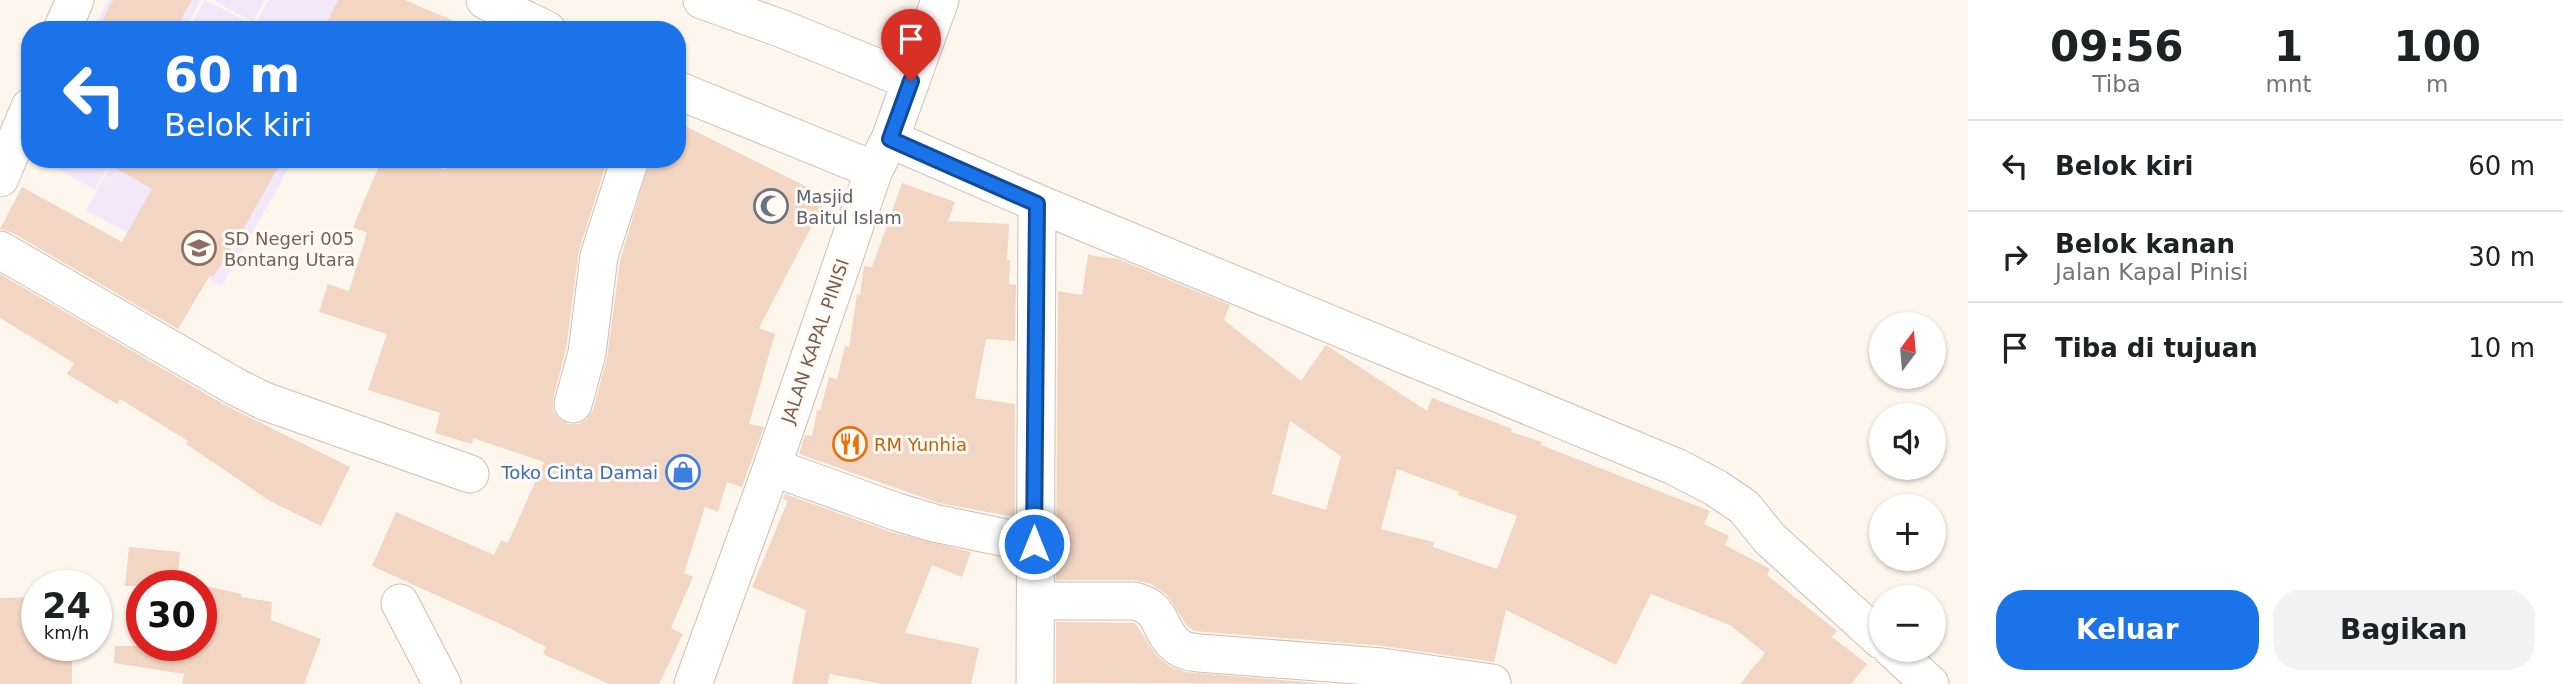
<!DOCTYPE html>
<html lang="id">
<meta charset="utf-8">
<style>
:root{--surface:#fff;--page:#f2f2f2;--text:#202124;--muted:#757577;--line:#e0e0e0;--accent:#1a73e8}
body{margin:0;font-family:"DejaVu Sans",sans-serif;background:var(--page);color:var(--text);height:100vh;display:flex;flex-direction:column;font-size:26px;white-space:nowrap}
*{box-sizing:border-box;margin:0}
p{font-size:23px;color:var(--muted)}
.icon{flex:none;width:38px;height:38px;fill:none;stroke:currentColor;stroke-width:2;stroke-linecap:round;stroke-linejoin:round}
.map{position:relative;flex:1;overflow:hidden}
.panel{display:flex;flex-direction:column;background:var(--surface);width:595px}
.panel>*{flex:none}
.top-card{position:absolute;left:21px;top:21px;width:665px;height:147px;border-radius:28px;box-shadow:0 2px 5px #0004;background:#1a73e8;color:#fff;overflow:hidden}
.needle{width:46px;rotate:16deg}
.controls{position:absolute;left:1869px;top:312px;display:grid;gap:14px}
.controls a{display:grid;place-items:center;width:77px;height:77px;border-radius:50%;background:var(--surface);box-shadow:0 2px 5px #0004;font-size:35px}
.speed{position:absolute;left:21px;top:570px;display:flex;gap:14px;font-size:35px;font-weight:700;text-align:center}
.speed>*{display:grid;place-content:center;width:91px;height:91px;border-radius:50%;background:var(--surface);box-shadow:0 2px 5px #0004;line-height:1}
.speed small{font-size:18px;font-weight:400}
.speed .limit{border:10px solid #d22;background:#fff;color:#111}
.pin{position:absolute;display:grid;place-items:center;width:60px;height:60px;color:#fff;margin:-72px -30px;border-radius:50% 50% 50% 0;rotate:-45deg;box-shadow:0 0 7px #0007}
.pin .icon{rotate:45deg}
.me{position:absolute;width:77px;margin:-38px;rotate:0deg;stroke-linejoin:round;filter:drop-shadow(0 0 5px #0008)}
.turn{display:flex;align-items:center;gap:24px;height:147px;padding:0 28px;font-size:32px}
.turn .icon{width:91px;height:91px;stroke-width:2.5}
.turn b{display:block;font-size:49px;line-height:60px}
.eta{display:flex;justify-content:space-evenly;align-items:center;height:119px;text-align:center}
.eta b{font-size:42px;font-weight:600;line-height:49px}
.primary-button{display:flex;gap:14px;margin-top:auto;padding:14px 28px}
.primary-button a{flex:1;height:80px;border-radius:28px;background:var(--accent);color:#fff;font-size:28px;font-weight:600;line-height:80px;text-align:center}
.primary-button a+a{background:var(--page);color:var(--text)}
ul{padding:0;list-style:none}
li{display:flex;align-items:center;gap:21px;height:91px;padding:0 28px;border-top:2px solid var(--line)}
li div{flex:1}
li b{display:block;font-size:26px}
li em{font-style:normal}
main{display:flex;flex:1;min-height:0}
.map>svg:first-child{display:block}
.education{fill:#f3e8fa}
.building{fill:#f3d5c3;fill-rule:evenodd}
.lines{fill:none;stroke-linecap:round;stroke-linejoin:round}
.minor-casing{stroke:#d1beb0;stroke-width:39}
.minor{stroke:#fff;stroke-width:37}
.route-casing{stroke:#114b97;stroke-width:18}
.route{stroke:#1a73e8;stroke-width:12}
.labels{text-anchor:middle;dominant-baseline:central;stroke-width:6;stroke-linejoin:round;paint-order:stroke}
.worship-label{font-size:18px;fill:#5b616d;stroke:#fffaf3;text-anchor:start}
.education-label{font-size:18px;fill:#785e54;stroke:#fffaf3;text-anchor:start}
.street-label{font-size:18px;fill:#7a5c4d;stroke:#fffaf3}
.food-label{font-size:18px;fill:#c56008;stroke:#fffaf3;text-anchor:start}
.shop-label{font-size:18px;fill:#366cbe;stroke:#fffaf3;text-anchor:end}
</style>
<main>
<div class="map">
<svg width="1968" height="684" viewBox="0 0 1968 684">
<rect width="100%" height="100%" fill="#fdf6ec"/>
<path class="education" d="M109,0h92l-16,30h-93z
M205,0l49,25 15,-25h115l-17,30h-179z
M213,0h52l-12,22z
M41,159h71l-17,31z
M114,159h180l-72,127 -136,-76z"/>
<path class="building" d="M113,0h79l-17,30h-78z
M338,0h67l70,30h-152z
M677,122l150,75 -68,131 16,6 -26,90 15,3 -22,60 -15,-5 -9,30 -13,-5 -21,66 9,4 -22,51 12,6 -24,50h-50l-66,-30 3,-7 -37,-19 -137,-62 24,-54 98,43 7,-15 7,3 36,-81 -71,-24 -1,6 -37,-11 5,-20 -72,-23 19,-56 -68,-22 9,-28 21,7 18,-58 -14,-6 29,-68h36l27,11 4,-11h141l16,6 -27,85 -13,99 -13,50v11l6,9 9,5h11l8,-5 6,-9 14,-52 13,-97 30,-102h27z
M100,159h183l-45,79 -25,39 -3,-2 -32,54 -167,-97 -11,-3 22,-42 100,55 30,-53z
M902,183l53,19 -7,19 61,3 -2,36h3l-1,24 7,1 -1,56 -29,-2 -11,59 40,6v113l-76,-14 -140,-49 6,-19 7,1 5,-26 3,1 9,-34 8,2 8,-33 4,1 8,-53 3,1 4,-29 8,1z
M1088,255l30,4 112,46 -6,15 77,61 25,-36 101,66 5,-13 80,31 -1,3 31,10 -1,3 169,66 -6,13 25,12 -4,9 45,24 -3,6 70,56 -5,6 35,27 -16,20h-111l25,-31 -35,-28 -79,-31 -35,71 -110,-55 -12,52 -110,-16 -190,-15 -7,-5 -20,-31 -16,-11 -17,-4h-78l2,-289 24,4zM1290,421l51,35 -15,54 -54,-16zM1397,469l62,23 -1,3 59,21 -20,53 -64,-22 1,-5 -53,-13z
M0,274l225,131 125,62 -29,59 -51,-25 -84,-57 2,-3 -68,-42 -3,5 -50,-30 7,-11 -74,-45z
M785,494l106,38 80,20 -9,25 -30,-12 -27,68 74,15 -8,36h-88l-53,-10 -3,10h-35l14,-74 -54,-23 36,-86 -5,-2z
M129,547l51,5 -3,34h-52z
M201,585l41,9 -1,3 31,5 -1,18 50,19 -17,45h-122l2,-10 -70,-11 1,-17h86z
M37,597v49h35v38h-72v-86z
M1056,622l79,1 21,32 13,11 16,6 144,12 -273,-1z"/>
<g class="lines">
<g class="minor-casing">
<path id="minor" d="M485,0l62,30
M702,0l78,28 131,53
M62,30l13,-30
M677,90l197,80
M890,139l147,64 639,264 40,21 28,19 26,32 111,101
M0,178l30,-71
M0,250l236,137 28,14 206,73
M573,404l14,-51 12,-97 31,-97
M772,467l125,45 37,11 100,21
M1036,601h98c31,7 23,30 43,45 6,5 14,6 22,7l183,14 110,16
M400,603l42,81
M1892,649l38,35
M693,684l79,-217 102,-297 16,-31 50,-139
M1035,684l2,-481"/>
</g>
<use href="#minor" class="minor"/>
</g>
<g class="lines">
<g class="route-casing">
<path id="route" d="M911,81l-21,58 147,65 -3,340"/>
</g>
<use href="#route" class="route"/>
</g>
<defs>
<g id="mosque-ring" transform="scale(1.75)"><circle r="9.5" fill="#fffaf3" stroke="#6b7280" stroke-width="1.5"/><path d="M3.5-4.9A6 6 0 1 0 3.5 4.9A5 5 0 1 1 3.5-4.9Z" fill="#6b7280"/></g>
<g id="school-ring" transform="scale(1.75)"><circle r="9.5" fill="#fffaf3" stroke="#8d6e63" stroke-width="1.5"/><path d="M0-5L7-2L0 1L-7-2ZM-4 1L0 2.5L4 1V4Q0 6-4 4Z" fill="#8d6e63"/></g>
<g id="restaurant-ring" transform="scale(1.75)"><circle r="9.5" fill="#fffaf3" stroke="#e8710a" stroke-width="1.5"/><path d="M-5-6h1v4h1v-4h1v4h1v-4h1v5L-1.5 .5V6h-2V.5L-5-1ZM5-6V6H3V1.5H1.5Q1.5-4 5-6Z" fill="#e8710a"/></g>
<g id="shop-ring" transform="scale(1.75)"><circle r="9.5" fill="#fffaf3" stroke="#3f7fe0" stroke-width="1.5"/><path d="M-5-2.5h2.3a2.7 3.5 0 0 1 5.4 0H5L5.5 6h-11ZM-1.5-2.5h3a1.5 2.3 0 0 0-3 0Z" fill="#3f7fe0"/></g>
</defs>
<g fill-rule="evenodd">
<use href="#mosque-ring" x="771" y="206"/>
<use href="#school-ring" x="199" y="248"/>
<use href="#restaurant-ring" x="850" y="444"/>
<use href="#shop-ring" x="683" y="472"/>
</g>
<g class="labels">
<g class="worship-label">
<text x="796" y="196">Masjid<tspan x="796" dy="21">Baitul Islam</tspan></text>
</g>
<g class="education-label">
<text x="224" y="238">SD Negeri 005<tspan x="224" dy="21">Bontang Utara</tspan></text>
</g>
<g class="street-label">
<text transform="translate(815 341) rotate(-71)">JALAN KAPAL PINISI</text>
</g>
<g class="food-label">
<text x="874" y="444">RM Yunhia</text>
</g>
<g class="shop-label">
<text x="658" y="472">Toko Cinta Damai</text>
</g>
</g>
</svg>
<div class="controls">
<a><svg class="needle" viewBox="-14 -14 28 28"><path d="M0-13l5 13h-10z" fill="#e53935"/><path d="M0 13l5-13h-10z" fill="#757577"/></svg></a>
<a><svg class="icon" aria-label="sound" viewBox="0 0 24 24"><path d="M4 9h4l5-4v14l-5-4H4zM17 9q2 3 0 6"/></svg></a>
<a>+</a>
<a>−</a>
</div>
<div class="speed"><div>24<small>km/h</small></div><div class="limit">30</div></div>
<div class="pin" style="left:911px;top:81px;background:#d93025"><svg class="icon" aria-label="arrive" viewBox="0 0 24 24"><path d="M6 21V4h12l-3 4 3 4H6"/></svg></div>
<svg class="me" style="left:1034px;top:544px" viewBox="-20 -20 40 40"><circle r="17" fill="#1a73e8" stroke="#fff" stroke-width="3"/><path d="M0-11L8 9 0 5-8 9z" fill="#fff"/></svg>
<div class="top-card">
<div class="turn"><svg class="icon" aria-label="left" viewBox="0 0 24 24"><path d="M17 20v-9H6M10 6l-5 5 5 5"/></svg><div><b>60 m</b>Belok kiri</div></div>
</div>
</div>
<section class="panel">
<div class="eta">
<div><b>09:56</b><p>Tiba</p></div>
<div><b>1</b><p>mnt</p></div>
<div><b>100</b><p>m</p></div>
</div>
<ul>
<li><svg class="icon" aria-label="left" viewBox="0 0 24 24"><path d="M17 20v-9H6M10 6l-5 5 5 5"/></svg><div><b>Belok kiri</b></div><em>60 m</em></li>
<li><svg class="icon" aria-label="right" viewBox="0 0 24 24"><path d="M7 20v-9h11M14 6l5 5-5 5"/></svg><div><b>Belok kanan</b><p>Jalan Kapal Pinisi</p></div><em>30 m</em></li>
<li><svg class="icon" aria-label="arrive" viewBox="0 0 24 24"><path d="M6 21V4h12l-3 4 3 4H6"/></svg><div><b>Tiba di tujuan</b></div><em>10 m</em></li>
</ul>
<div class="primary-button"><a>Keluar</a><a>Bagikan</a></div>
</section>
</main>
